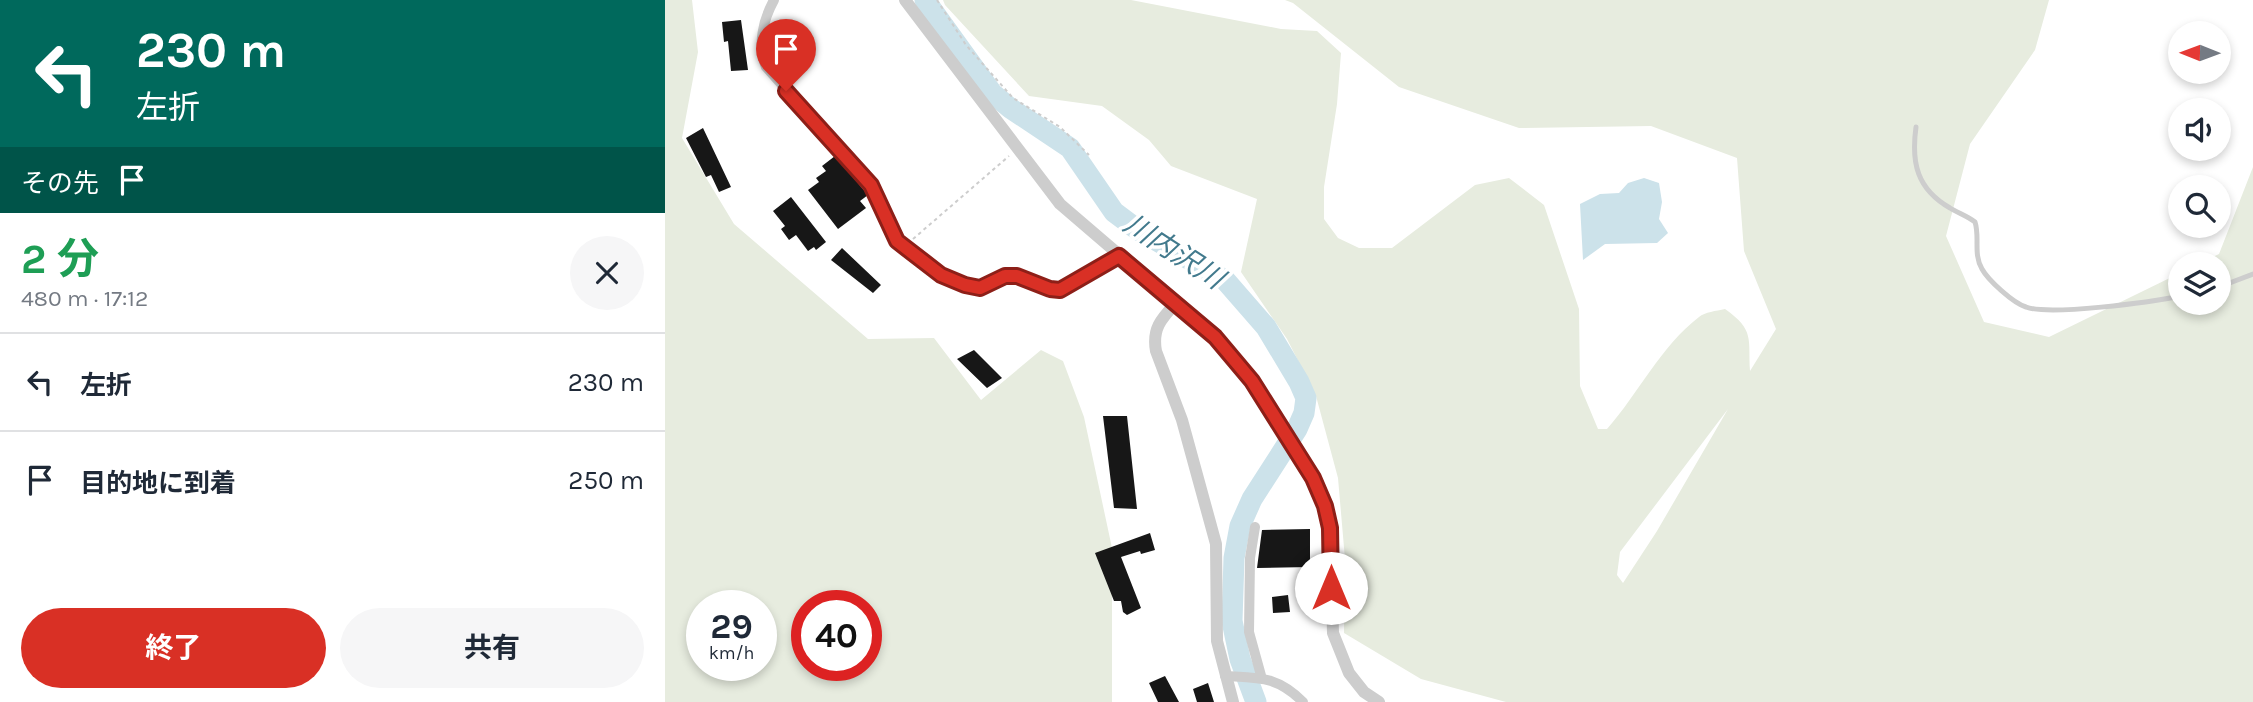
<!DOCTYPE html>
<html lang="ja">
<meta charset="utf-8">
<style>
:root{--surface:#fff;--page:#f6f6f7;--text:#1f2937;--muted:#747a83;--line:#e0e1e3;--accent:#d93025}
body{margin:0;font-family:Karla,"Noto Sans JP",sans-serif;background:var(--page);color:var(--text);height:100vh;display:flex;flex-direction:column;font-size:26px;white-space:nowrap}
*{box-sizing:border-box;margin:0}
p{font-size:23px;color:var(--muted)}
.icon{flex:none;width:38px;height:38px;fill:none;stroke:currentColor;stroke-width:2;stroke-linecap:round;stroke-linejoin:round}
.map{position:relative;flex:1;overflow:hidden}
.sheet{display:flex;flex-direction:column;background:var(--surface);width:665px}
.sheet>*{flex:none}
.guide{background:#00695c;color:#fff;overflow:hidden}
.needle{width:46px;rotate:271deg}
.tools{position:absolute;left:1503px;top:21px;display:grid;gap:14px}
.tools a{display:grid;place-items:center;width:63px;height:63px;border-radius:50%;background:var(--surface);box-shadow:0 4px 10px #0003;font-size:35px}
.speed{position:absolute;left:21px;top:590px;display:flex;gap:14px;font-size:35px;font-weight:700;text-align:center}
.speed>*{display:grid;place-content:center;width:91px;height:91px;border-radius:50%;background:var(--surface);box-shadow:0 4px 10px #0003;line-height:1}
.speed small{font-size:18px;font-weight:400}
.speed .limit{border:10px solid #d22;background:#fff;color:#111}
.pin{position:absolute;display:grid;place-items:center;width:60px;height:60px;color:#fff;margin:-72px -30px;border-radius:50% 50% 50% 0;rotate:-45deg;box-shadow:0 0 7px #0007}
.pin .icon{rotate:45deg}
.me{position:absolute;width:77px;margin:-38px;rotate:0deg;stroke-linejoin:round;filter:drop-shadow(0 0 5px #0008)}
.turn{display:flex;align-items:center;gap:24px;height:147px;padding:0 21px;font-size:32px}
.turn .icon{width:91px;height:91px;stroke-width:2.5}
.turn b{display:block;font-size:49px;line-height:60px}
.then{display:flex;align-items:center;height:66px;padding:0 21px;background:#0003;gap:14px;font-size:26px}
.round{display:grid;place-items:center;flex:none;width:74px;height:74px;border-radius:37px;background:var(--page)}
.headline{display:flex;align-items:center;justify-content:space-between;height:119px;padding:0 21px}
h1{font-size:42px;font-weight:700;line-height:52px;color:#1e9e55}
.primary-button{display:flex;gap:14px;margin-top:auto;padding:14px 21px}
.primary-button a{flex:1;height:80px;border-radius:42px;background:var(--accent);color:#fff;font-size:28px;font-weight:700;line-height:80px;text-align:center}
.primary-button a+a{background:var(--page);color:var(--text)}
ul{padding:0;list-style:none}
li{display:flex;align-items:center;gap:21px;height:98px;padding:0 21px;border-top:2px solid var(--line)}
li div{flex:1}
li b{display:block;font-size:26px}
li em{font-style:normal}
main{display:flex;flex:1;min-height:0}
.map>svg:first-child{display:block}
.green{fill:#e7ecdf;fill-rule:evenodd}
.water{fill:#cce2ea}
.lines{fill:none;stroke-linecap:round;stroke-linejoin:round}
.river{stroke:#cce2ea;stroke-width:21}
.building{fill:#171717}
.path{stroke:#cdcdcd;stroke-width:2;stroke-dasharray:3.5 3.5;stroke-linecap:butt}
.service{stroke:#cdcdcd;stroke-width:5}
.minor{stroke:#cdcdcd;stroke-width:10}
.tertiary{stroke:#cdcdcd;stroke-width:12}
.route-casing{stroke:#8d1f18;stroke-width:18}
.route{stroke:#d93025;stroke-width:12}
.labels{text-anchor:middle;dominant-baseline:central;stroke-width:7;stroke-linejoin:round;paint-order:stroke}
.water-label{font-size:28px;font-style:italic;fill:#427a8d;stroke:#fff}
</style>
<main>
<section class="sheet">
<div class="guide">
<div class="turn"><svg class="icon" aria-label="left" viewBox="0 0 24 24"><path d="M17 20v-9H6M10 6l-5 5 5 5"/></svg><div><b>230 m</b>左折</div></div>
<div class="then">その先<svg class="icon" aria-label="arrive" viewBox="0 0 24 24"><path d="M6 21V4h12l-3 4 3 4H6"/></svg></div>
</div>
<div class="headline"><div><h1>2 分</h1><p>480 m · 17:12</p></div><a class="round"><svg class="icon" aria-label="close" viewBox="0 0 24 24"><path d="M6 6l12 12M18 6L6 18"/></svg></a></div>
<ul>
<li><svg class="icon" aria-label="left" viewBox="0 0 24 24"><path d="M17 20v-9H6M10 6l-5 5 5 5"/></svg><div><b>左折</b></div><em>230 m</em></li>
<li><svg class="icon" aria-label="arrive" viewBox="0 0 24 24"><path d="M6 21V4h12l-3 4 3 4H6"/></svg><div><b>目的地に到着</b></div><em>250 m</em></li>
</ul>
<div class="primary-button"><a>終了</a><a>共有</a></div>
</section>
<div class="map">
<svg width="1588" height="702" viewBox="0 0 1588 702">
<rect width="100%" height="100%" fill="#fff"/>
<path class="green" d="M0,0h27l6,52 -16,86 52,86 134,115 66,-1 47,62 60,-50 22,11 21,56 28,131v154h-447zM37,606h59v59h-59zM142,606h59v59h-59z
M278,0h188l150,29 36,2 24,22 -4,51 -13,83v32l14,19 21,10h33l83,-63 34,-7 35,27 35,104 1,77 18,43h9c31,-35 54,-83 92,-112 6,-5 17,-6 26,-8 30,21 23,30 25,62l26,-42 -32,-78 -7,-93 -86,-32 -132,2 -120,-41 -106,-84 -8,-3h764l-14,50 -65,94 -24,92 38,86 65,15 131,-64 1,30h38v-39h-21l21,-10 34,-87v535h-747l-85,-23 -77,-46 1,-74 -7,-81 -22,-82 -29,-57 -46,-67 16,-73 -86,-33 -22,-26 -47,-34 -73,-10 -84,-91zM1063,409l-71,122 -34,52 -6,-8 3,-23z"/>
<path class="water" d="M979,178l15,5 3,19 -3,17 9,14 -11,10 -52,1 -22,16 -3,-56 20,-10 19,-1 9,-10z"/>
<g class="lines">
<path class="river" d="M260,0l67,93 18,15 60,40 44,64 24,18 87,50 41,47 33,55 7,16 -2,15 -7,16 -45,70 -12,27 -6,32 -2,63 8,38 16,43"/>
</g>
<path class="building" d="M76,20l7,50 -17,1 -3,-30 -4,1 -2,-20z
M38,128l28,59 -12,5 -8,-17 -5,2 -20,-39z
M170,156l33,39 -8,6 6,7 -28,21 -30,-39 11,-8 -3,-4 10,-7 -4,-5z
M126,197l35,45 -10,8 -2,-3 -6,4 -12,-16 -7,5 -8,-11 4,-3 -12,-15z
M177,248l39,37 -8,8 -42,-33z
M309,350l28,28 -15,10 -30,-29z
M438,416h24l10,93 -23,-1z
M645,529v38l-53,1 5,-38z
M485,533l5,17 -14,4 -1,-3 -19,6 20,51 -14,7 -4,-3 -2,-11h-7l-19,-48z
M623,595l2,17 -17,1 -1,-16z
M500,676l14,26h-21l-9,-19z
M543,683l6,19h-17l-4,-13z"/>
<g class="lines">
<path class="path" d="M272,0l29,45 47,53 47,29 29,28
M248,239l96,-83"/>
<path class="service" d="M1251,127c-5,36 1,62 34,81 8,5 17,8 25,14 5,15 -2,32 7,47 6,11 31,34 44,38 23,9 126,-5 155,-11
M1554,287l34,-13"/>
<path class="minor" d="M109,0c-11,20 -17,45 -8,67l105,118 26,56 44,34 24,10 15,3 25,-11 12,-1 33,13 10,1 59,-34
M590,527l-5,31 -1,74 13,47
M560,676c35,2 52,0 78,26"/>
<path class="tertiary" d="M240,0l155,204 155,133 37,44 61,97 12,28 5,22 3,105 16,40 15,19 15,10
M510,304c-14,15 -23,25 -19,47l26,69 34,124 1,97 16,61"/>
</g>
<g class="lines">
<g class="route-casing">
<path id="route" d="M121,91l85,94 26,56 44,34 24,10 15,3 25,-12h12l33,13 10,1 59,-34 96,81 37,44 61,97 12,28 5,22 1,60"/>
</g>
<use href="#route" class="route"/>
</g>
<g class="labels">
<g class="water-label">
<text transform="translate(509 251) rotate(33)">川内沢川</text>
</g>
</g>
</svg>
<div class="tools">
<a><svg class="needle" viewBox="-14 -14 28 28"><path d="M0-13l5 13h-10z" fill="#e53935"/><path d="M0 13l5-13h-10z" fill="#747a83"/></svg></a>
<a><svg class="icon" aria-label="sound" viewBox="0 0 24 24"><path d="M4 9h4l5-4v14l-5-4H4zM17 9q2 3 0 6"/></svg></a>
<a><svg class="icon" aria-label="search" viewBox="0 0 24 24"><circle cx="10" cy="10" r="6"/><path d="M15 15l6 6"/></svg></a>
<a><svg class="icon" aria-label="layers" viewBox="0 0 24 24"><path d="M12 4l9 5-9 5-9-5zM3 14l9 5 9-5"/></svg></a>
</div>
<div class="speed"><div>29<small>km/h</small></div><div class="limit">40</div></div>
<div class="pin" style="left:121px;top:91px;background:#d93025"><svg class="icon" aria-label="arrive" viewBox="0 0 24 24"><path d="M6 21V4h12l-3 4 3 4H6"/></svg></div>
<svg class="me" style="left:666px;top:588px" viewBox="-20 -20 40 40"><circle r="19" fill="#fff"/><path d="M0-13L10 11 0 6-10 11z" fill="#d93025"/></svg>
</div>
</main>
